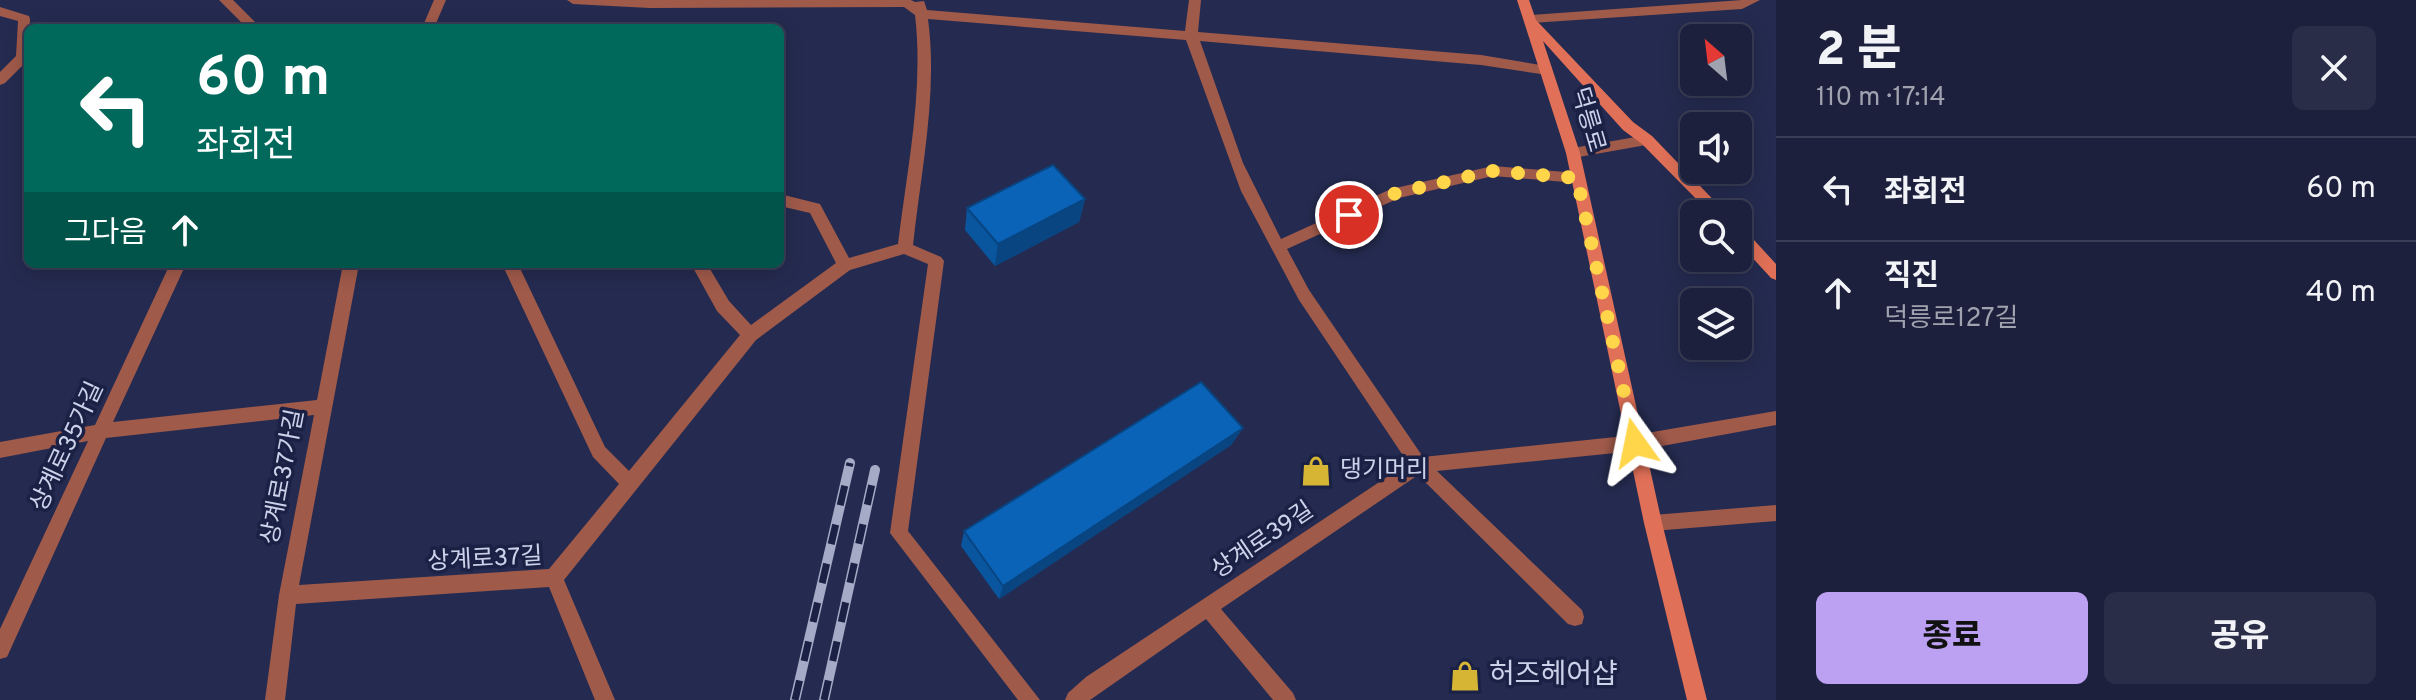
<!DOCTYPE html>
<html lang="ko">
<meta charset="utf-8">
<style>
:root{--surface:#1c203c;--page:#292d47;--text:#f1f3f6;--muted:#a0a3af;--line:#3a3e56;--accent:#bca0f2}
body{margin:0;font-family:Overpass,"Noto Sans KR",sans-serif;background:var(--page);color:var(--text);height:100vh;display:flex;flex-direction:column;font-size:30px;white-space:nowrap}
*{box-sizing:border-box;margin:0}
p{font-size:26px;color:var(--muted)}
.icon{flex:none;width:44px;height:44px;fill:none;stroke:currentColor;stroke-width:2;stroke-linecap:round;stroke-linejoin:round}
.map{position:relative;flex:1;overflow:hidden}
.side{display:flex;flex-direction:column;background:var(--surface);width:640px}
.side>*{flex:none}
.guide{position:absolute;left:24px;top:24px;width:760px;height:244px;border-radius:12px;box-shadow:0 4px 20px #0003,0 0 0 2px var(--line);background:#00695c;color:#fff;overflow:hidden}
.needle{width:52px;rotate:332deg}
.tools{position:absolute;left:1680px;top:24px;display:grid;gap:16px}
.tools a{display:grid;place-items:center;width:72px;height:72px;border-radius:12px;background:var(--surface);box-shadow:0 4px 20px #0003,0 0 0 2px var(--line);font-size:40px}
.pin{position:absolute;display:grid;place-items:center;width:68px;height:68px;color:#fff;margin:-34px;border:4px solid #fff;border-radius:50%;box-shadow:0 2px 8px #0007}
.me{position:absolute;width:88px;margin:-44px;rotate:348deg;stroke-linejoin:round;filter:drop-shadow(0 0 6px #0008)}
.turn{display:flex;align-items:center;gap:28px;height:168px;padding:0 40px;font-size:36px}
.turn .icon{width:104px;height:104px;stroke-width:2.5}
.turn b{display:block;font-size:56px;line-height:68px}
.then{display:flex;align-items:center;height:76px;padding:0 40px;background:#0003;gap:16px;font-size:30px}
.round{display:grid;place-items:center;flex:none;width:84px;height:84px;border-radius:12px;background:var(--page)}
.overview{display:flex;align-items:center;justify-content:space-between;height:136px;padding:0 40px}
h1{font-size:48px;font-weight:800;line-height:60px}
.cta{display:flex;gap:16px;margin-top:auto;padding:16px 40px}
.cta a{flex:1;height:92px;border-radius:12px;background:var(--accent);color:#111;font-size:32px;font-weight:800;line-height:92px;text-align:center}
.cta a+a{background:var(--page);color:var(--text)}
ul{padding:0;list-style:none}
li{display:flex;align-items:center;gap:24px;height:104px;padding:0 40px;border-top:2px solid var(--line)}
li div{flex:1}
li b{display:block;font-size:30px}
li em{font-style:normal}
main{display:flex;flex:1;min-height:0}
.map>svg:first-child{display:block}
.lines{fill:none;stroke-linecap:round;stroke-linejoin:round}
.minor{fill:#a05a4a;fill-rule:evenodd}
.secondary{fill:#e07057;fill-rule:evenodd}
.rail-casing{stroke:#a5abc6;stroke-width:10}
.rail{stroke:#1b2145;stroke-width:7;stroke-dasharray:20;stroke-linecap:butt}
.wall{fill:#09559e}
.shaded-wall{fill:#084581}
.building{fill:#0b63b8;stroke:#084581;stroke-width:2}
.route{stroke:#ffd54a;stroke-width:14;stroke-dasharray:0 25.2}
.labels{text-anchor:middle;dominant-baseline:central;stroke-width:7;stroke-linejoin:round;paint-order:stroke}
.street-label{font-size:24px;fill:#ccd2ea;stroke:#1b2145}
.poi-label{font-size:24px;fill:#ccd2ea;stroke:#1b2145;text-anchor:start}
.near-poi-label{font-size:28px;fill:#ccd2ea;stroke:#1b2145;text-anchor:start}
</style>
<main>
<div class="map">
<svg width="1776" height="700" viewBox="0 0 1776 700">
<rect width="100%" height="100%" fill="#252b50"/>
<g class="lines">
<path class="minor" d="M219,0h14l28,28h-14z
M434,0h12l-12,28h-12z
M567,0h344l4,2 9,-1 3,9 258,21 4,-31h12l-3,32 283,23 71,12v6l-5,2 -66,-10 -281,-24 43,122 38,76 110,-50 102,-23 84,7 7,5 -7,5 -84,-7 -94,22 -112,51 22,41 114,167 212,-22 141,-24v14l-141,26 -198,20 145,139 2,7 -2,7 -7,2 -7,-2 -150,-149 -197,134 72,84 3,7h-23l-67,-81 -116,81h-25l3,-7 18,-16 322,-214 -109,-163 -58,-109 -55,-151 -258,-21c10,74 -7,152 -15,226l28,12 3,4 -36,270 132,169h-22l-128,-167 38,-269 -24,-10 -54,16 -94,70 -192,240 51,120h-20l-46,-113 -253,17 -11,96h-20l14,-105 35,-180 -208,23 -99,219 -7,2v-30l88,-188 -88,17v-16l95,-17 75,-161h16l-73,158 204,-22 26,-136h16l-60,321 250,-16 70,-85 -26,-27 -91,-193h16l87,183 24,24 111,-136 -23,-24 -26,-47h16l22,37 22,24 85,-62 -26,-50 -30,-7v-12l40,10 29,54 49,-14c9,-75 26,-154 17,-229l-11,-8 -254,1 -77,-4z
M1742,0h18l-18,9 -211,14 -6,-4 6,-4z
M0,7l29,9 1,3 -2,47 -4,-2 -19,19 -5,2v-13l16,-16 2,-35 -18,-5z
M1647,135l7,5 -2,4 -79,14 -7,-5 7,-5z
M1776,505v16l-123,10 -6,-2 -3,-6 3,-6 6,-2z"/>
<path class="secondary" d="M1517,0h12l7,20 97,102 19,14 75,78h-16l-69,-70 -19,-14 -80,-89 37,112 82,370 45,177h-20l-43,-177 -78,-370z
M1738,226l5,2 33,36v16l-5,-2 -33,-36z"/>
<g class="rail-casing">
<path id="rail" d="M795,700l55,-237
M824,700l51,-230"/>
</g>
<use href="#rail" class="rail"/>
</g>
<path class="wall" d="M1085,199l-6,23 -84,44 -30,-36 2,-22z
M1243,428l-12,17 -232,154 -38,-53 3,-15z"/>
<path class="shaded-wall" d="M1085,199l-6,23 -84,44 3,-22z
M1243,428l-12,17 -232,154 4,-13z"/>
<path class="building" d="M1053,165l32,34 -87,45 -31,-36z
M1201,382l42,46 -240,158 -39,-55z"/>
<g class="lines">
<path class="route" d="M1349,215l47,-22 97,-22 84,7 58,265"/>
</g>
<defs>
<g id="shop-bare" transform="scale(2.4)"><path d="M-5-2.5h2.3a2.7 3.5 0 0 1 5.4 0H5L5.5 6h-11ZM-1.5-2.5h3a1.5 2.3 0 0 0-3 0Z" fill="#d6b534" stroke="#1b2145" stroke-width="2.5" paint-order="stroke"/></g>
</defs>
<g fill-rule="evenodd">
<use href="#shop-bare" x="1316" y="471"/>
<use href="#shop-bare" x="1465" y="676"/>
</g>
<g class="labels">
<g class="street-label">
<text transform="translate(1587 120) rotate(74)">덕릉로</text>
<text transform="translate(68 447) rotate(-65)">상계로35가길</text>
<text transform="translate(284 477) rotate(-79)">상계로37가길</text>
<text transform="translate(1263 541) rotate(-34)">상계로39길</text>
<text transform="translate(485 560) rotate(-3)">상계로37길</text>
</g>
<g class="poi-label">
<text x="1340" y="471">댕기머리</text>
</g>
<g class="near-poi-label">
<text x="1489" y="676">허즈헤어샵</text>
</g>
</g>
</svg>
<div class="tools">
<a><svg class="needle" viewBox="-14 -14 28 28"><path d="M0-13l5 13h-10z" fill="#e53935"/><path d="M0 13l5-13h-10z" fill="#a0a3af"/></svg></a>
<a><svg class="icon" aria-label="sound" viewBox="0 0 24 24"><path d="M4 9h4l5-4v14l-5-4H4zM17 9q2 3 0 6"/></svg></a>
<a><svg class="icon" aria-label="search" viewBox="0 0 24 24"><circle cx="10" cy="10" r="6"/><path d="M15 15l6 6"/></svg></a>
<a><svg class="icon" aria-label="layers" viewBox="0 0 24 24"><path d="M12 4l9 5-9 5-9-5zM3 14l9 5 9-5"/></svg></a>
</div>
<div class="pin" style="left:1349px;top:215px;background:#d93025"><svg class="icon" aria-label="arrive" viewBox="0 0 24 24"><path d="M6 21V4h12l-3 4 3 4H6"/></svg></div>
<svg class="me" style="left:1635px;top:443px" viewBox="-20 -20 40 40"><path d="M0-17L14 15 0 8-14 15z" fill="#ffd54a" stroke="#fff" stroke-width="4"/></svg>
<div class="guide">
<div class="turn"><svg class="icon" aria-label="left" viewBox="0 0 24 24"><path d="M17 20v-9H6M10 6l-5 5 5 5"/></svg><div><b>60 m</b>좌회전</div></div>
<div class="then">그다음<svg class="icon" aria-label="ahead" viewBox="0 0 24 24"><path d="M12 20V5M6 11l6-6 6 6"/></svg></div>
</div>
</div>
<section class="side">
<div class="overview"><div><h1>2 분</h1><p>110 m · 17:14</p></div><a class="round"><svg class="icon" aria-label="close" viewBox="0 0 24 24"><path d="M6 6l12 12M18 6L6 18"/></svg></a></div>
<ul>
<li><svg class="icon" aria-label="left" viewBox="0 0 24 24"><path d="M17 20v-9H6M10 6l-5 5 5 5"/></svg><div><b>좌회전</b></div><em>60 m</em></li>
<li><svg class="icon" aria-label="ahead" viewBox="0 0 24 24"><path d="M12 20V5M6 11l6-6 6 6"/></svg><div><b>직진</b><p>덕릉로127길</p></div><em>40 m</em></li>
</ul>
<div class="cta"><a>종료</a><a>공유</a></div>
</section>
</main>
